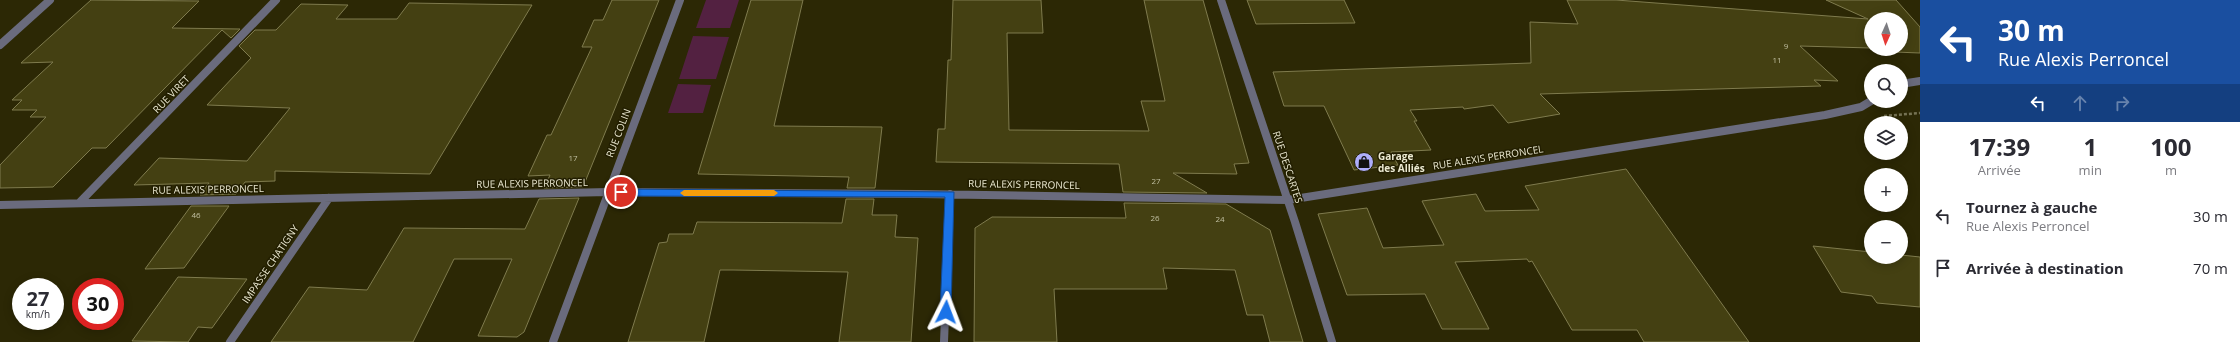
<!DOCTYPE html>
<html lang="fr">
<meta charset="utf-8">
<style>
:root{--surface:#fff;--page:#f2f2f3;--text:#2b2b33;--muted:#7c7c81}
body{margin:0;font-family:"Open Sans",sans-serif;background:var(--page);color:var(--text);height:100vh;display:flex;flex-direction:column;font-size:15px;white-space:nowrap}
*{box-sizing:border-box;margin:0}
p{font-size:13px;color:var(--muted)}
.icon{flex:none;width:22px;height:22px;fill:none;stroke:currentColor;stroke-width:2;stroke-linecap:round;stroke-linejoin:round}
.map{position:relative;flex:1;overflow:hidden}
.sheet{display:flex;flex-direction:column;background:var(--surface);width:320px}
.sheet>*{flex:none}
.hud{background:#1a4fa0;color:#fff;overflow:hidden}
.needle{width:26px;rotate:183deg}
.controls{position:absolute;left:1864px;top:12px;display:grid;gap:8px}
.controls a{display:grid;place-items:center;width:44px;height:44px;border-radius:50%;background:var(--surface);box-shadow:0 2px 10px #0003;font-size:20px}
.speed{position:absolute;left:12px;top:278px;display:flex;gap:8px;font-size:20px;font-weight:700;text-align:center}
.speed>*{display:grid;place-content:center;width:52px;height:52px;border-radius:50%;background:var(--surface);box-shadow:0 2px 10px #0003;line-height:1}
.speed small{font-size:10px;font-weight:400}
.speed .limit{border:6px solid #d22;background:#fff;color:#111}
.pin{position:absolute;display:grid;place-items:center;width:34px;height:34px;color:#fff;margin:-17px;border:2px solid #fff;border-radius:50%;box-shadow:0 1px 4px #0007}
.me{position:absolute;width:44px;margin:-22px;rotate:3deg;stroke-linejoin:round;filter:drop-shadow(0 0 3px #0008)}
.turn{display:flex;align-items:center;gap:14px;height:84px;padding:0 12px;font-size:18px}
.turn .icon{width:52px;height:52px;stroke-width:2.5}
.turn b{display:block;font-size:28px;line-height:34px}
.lanes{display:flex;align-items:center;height:38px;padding:0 12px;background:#0003;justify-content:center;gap:20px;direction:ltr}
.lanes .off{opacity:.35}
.eta{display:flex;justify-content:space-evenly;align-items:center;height:68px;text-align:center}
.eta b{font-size:24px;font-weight:700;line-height:28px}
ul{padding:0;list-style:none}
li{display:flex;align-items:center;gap:12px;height:52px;padding:0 12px}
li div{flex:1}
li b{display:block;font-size:15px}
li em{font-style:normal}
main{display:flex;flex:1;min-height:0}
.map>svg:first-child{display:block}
.green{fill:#532141}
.building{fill:#444012;stroke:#7f7b4e}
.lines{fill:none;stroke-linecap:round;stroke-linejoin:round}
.path{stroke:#757253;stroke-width:2.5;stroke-dasharray:3 2;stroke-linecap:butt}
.minor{stroke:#6a6b7d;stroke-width:8}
.tertiary{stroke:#6a6b7d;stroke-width:8}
.route{fill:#1a73e8;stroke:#114b97}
.slow{fill:#f59e0b}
.labels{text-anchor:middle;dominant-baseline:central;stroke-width:3;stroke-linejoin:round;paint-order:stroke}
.number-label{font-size:8px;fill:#c1bfa1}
.street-label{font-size:10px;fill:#ebe9d1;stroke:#221e00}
.poi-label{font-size:10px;font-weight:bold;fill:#ebe9d1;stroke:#221e00;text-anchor:start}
</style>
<main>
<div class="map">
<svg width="1920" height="342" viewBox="0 0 1920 342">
<rect width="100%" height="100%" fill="#2c2805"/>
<path class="green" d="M706,0h33l-9,28h-34z
M693,36l36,1 -13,42h-37z
M678,84l33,1 -8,28h-35z"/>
<path class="building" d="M91,0l108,1 -27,27 68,1 -9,9 -9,-8 -116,118h-14l-39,39 -53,1v-23l46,-48h-16l7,-7h-25l10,-10h-10l41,-38 -32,1z
M612,0h47l-76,187 -39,1 6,-13 -22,1 19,-41h4l41,-88h-10l12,-27h9z
M751,0h52l-29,126 108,1 -7,61h-28l2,-11 -151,-3z
M953,0h88l2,33h-36l2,97 140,1 -8,-30h24l-21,-101h59l46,163 -15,1 3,10 -64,-1 34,20 -84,-1 -4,-28 -183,-2 2,-33h7l3,-69h3z
M1247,0h97l11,23 -99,1z
M1567,0h49l252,19 -42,-19h70l24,27v26l-26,-1 -3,-3h10v-30h-30v29l-71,-2 38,35 -24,-1 7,6 -281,8 20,20 -52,9 -15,-18 -29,4 -1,-2 -53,3 7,11h-3l17,29 -40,2 7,13 -44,5 -30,-64h-40l-11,-34 258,-9 -1,-41 48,2z
M409,3l123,2 -102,169 -155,-3v10l-30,1 -9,12 -36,1 9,-12 -75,2 25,-27 88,3 43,-53 -83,-3 44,-47 -12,-12 16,-16h21l25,-26 47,1 -12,14h61z
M1626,169l123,173h-105l-7,-12h-65l-40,-69 -3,1 -2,-3 -72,3 34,67h-47l-17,-35 -78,1 -29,-81 49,-6 16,40 61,-3 -22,-44 54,-7 9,17 54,-1 -14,-24z
M579,198l-55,134 -7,5 -39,-1 34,-77h-58l-41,83h-142l38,-55 58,3 37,-62 121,1 14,-30z
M846,199h28l-2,16h25l-2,22 23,1 -7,104h-72l9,-70 -115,-2h-13l-16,72h-76l31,-99 8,-1 2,-8h24l4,-12 145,1z
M1124,203l102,1 44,26 33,112h-33l-7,-27h-16l-12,-45 -72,-2 4,21h-113l3,53h-83l1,-114 17,-11 134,1z
M191,206h38l-45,62 -39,1z
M1813,246l58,6v5h30v-2l19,2v50l-43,-4 -5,-7 -31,-4z
M178,277l69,2 -35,49 -14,-1 -10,15 -56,-1z"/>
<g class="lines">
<path class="path" d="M1884,116l36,-3"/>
<path class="minor" d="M1221,0l74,222 37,120
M0,45l50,-45
M1901,84l19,-3
M80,202l196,-202
M0,205l608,-13 310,2 370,6 537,-85 36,-8 10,-6
M230,342l99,-144
M944,342l6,-148"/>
<path class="tertiary" d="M553,342l127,-342"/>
</g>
<path class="route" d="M621,189l333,3 -3,120 -5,3 -6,-3 5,-115 -324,-1 -4,-4z"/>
<path class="slow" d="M684,190h90l4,3 -4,3h-90l-4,-3z"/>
<defs>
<g id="shop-disc" transform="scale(1)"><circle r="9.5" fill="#aeaefa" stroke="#221e00"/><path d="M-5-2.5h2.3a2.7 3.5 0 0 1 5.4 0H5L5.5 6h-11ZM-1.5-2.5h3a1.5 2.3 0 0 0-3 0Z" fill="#111"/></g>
</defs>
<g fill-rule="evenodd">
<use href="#shop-disc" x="1364" y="162"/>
</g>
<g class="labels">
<g class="number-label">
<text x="1786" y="45">9</text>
<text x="1777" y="59">11</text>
<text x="573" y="157">17</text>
<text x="1156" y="180">27</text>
<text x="196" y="214">46</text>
<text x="1155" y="217">26</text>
<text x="1220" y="218">24</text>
</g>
<g class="street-label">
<text transform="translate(171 94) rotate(-46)">RUE VIRET</text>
<text transform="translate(618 133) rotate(-69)">RUE COLIN</text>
<text transform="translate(1488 157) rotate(-9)">RUE ALEXIS PERRONCEL</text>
<text transform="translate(1288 167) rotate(72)">RUE DESCARTES</text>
<text transform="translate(532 183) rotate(-1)">RUE ALEXIS PERRONCEL</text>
<text transform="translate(1024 184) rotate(1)">RUE ALEXIS PERRONCEL</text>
<text transform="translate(208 189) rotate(-1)">RUE ALEXIS PERRONCEL</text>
<text transform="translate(270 264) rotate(-56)">IMPASSE CHATIGNY</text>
</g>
<g class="poi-label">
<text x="1378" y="156">Garage<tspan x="1378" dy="12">des Alliés</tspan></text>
</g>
</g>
</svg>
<div class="controls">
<a><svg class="needle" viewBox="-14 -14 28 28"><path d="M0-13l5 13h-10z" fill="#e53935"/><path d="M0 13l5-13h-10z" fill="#7c7c81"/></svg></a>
<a><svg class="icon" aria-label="search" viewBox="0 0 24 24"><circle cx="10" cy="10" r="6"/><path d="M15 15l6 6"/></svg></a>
<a><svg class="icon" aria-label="layers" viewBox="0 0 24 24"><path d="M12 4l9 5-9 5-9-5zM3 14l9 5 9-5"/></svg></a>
<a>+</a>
<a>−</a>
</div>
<div class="speed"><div>27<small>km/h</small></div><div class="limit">30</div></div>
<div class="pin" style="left:621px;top:192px;background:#d93025"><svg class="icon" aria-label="arrive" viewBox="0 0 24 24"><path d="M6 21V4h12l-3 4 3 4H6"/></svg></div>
<svg class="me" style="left:946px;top:312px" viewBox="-20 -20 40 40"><path d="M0-17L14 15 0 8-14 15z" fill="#1a73e8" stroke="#fff" stroke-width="4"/></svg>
</div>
<section class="sheet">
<div class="hud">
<div class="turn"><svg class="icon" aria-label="left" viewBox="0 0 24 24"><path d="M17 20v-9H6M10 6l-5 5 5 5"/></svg><div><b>30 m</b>Rue Alexis Perroncel</div></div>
<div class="lanes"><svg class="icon" aria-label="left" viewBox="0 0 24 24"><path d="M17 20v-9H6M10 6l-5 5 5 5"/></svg><svg class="icon off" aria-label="ahead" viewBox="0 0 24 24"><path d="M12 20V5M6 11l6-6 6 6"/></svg><svg class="icon off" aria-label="right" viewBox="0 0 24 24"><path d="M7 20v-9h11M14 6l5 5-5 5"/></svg></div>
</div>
<div class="eta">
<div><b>17:39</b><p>Arrivée</p></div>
<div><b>1</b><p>min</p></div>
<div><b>100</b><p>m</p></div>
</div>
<ul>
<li><svg class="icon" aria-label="left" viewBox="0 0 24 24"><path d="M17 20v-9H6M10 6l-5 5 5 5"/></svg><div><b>Tournez à gauche</b><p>Rue Alexis Perroncel</p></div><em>30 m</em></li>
<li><svg class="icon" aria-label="arrive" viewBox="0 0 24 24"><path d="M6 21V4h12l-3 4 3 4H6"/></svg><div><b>Arrivée à destination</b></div><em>70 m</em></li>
</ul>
</section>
</main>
